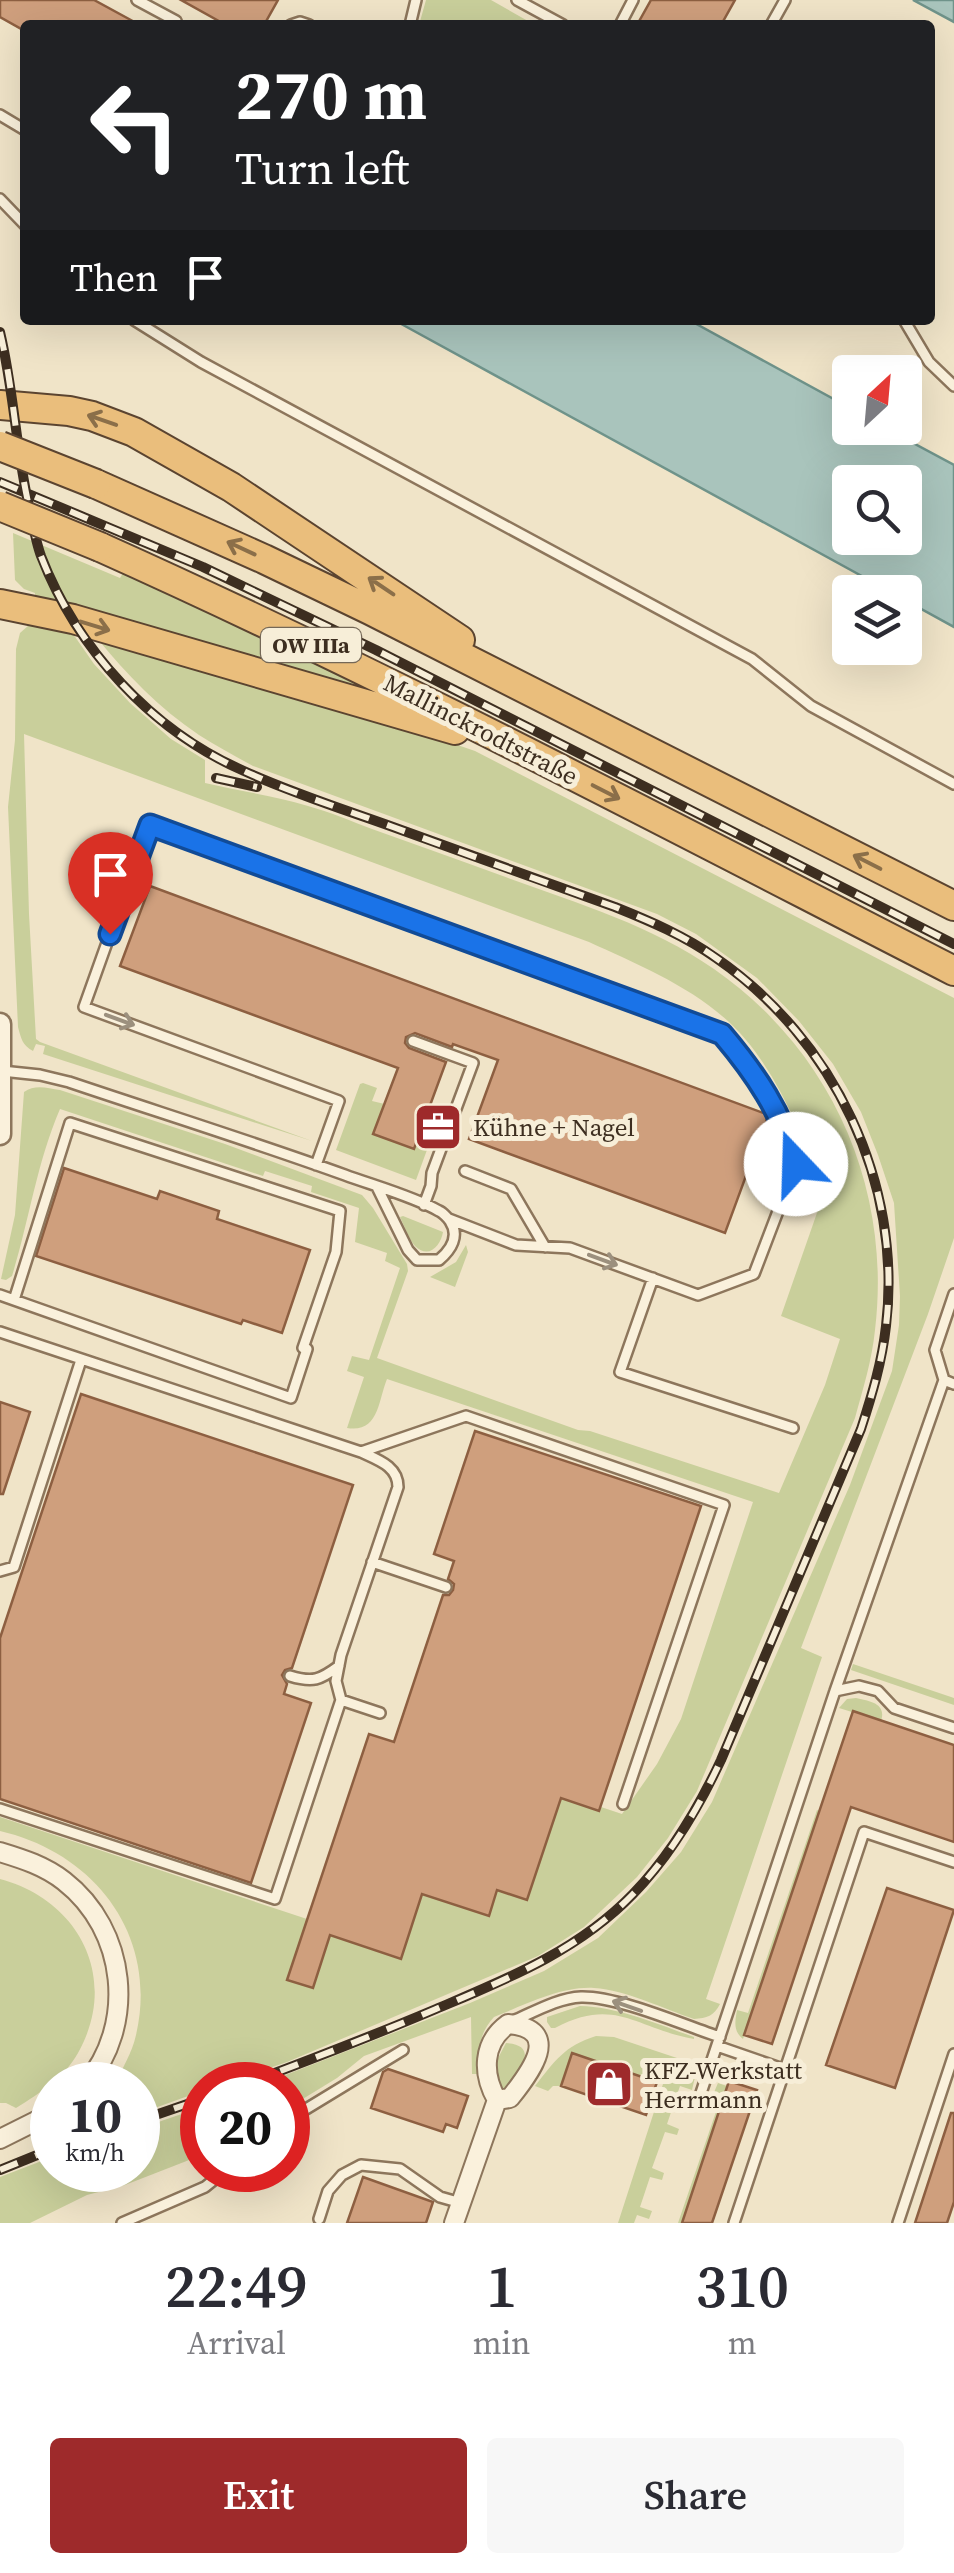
<!DOCTYPE html>
<meta charset="utf-8">
<style>
:root{--surface:#fff;--page:#f7f7f7;--text:#2b2b33;--muted:#7c7c81;--accent:#9e2a2b}
body{margin:0;font-family:"Source Serif 4",serif;background:var(--page);color:var(--text);height:100vh;display:flex;flex-direction:column;font-size:38px;white-space:nowrap}
*{box-sizing:border-box;margin:0}
p{font-size:32px;color:var(--muted)}
.icon{flex:none;width:55px;height:55px;fill:none;stroke:currentColor;stroke-width:2;stroke-linecap:round;stroke-linejoin:round}
.map{position:relative;height:2223px;overflow:hidden}
.details{display:flex;flex-direction:column;background:var(--surface);flex:1}
.details>*{flex:none}
.top-card{position:absolute;left:20px;top:20px;width:915px;height:305px;border-radius:10px;box-shadow:0 10px 40px #0002;background:#202124;color:#fff;overflow:hidden}
.needle{width:65px;rotate:26deg}
.fabs{position:absolute;left:832px;top:355px;display:grid;gap:20px}
.fabs a{display:grid;place-items:center;width:90px;height:90px;border-radius:10px;background:var(--surface);box-shadow:0 10px 40px #0002;font-size:50px}
.speed{position:absolute;left:30px;top:2062px;display:flex;gap:20px;font-size:50px;font-weight:700;text-align:center}
.speed>*{display:grid;place-content:center;width:130px;height:130px;border-radius:50%;background:var(--surface);box-shadow:0 10px 40px #0002;line-height:1}
.speed small{font-size:25px;font-weight:400}
.speed .limit{border:15px solid #d22;background:#fff;color:#111}
.pin{position:absolute;display:grid;place-items:center;width:85px;height:85px;color:#fff;margin:-102px -42px;border-radius:50% 50% 50% 0;rotate:-45deg;box-shadow:0 0 10px #0007}
.pin .icon{rotate:45deg}
.me{position:absolute;width:110px;margin:-55px;rotate:339deg;stroke-linejoin:round;filter:drop-shadow(0 0 8px #0008)}
.turn{display:flex;align-items:center;gap:35px;height:210px;padding:0 50px;font-size:45px}
.turn .icon{width:130px;height:130px;stroke-width:2.5}
.turn b{display:block;font-size:70px;line-height:85px}
.then{display:flex;align-items:center;height:95px;padding:0 50px;background:#0003;gap:20px;font-size:38px}
.eta{display:flex;justify-content:space-evenly;align-items:center;height:170px;text-align:center}
.eta b{font-size:60px;font-weight:600;line-height:70px}
.primary-button{display:flex;gap:20px;margin-top:auto;padding:20px 50px}
.primary-button a{flex:1;height:115px;border-radius:10px;background:var(--accent);color:#fff;font-size:40px;font-weight:600;line-height:115px;text-align:center}
.primary-button a+a{background:var(--page);color:var(--text)}
.map>svg:first-child{display:block}
.green{fill:#c9cf9b}
.water{fill:#a9c4bc;stroke:#6f938a;stroke-width:2.5;fill-rule:evenodd}
.building{fill:#cf9f7d;stroke:#8d5f41;stroke-width:2.5}
.lines{fill:none;stroke-linecap:round;stroke-linejoin:round}
.service-casing{stroke:#8d765c;stroke-width:14}
.minor-casing{stroke:#8d765c;stroke-width:22}
.tertiary-casing{stroke:#8d765c;stroke-width:25}
.trunk-casing{stroke:#5b4430;stroke-width:32}
.service{stroke:#faf1dc;stroke-width:9}
.minor{stroke:#faf1dc;stroke-width:18}
.tertiary{stroke:#faf1dc;stroke-width:20}
.trunk{stroke:#eabe7c;stroke-width:28}
.rail-casing{stroke:#3d2e20;stroke-width:10}
.rail{stroke:#f7eed8;stroke-width:6;stroke-dasharray:19;stroke-linecap:butt}
.trunk-bridge-casing{stroke:#5b4430;stroke-width:32;stroke-linecap:butt}
.trunk-bridge{stroke:#eabe7c;stroke-width:28}
.oneway{stroke:#8b6f49}
.oneway2{stroke:#9c907e}
.route-casing{stroke:#114b97;stroke-width:25}
.route{stroke:#1a73e8;stroke-width:18}
.labels{text-anchor:middle;dominant-baseline:central;stroke-width:10;stroke-linejoin:round;paint-order:stroke}
.shield{fill:#f7eed8;stroke:#756857;stroke-width:2.5}
.shield-label{font-size:22px;font-weight:bold;fill:#3d2e20}
.street-label{font-size:25px;fill:#3d2e20;stroke:#f7eed8}
.poi-label{font-size:25px;fill:#3d2e20;stroke:#f7eed8;text-anchor:start}
</style>
<div class="map">
<svg width="954" height="2223" viewBox="0 0 954 2223">
<rect width="100%" height="100%" fill="#f0e4c8"/>
<path class="green" d="M426,0h65l44,25h-116z
M13,533l107,45 3,-5 273,129 -361,-102v-7l-11,-4 -9,-9z
M44,622l27,9 23,33 36,39 41,36 34,21v23c34,8 70,13 103,23 22,6 43,15 64,23 43,15 86,31 128,46 73,27 150,49 214,94 118,82 178,219 161,361 -3,30 -12,59 -20,88l-158,373 -29,47 -31,39 -53,50 -46,29 -251,106 -67,23h-18v6l-64,23v-29h-24c8,-16 18,-32 22,-50 23,-99 -41,-182 -136,-204v-14l307,102 -20,61 26,8 17,-53 70,23 22,-64 66,22 9,-26 30,10 34,-102 38,13 2,-4 21,7 35,-50 24,-45 72,-217 -366,-123c-9,22 -8,54 -40,49l17,-51 -17,-6 5,-15 17,4 31,-92 -15,-7 2,-8 -32,-11 4,-34 -48,-16 1,-6 -47,-15 -2,5 -203,-67c-23,53 -31,112 -48,167l-6,4 -5,-1 14,-64 9,-123c11,-8 23,-4 36,-2l165,54 137,51 11,13 34,56 1,7 -31,87 201,72 12,1 189,62 46,-108 15,-46 -59,-23 44,-126c-22,-51 -43,-107 -79,-150 -40,-48 -103,-73 -157,-98l-565,-208 5,180 7,125 4,3 272,99 -269,-87 2,-8 -9,-2 -3,7c-11,-6 -12,-13 -15,-24l-10,-220 7,-67 1,-91 4,-16 9,-8z
M97,638l314,91 64,22 479,247v240l-26,76 -127,334 21,9 -116,342 14,5c-6,12 -13,14 -26,15 -30,-10 -68,-29 -100,-31 -33,-2 -69,17 -100,29 -16,17 -15,34 -17,57h-5l-1,-57 -107,39 -27,22 -49,30v-23h-28l210,-82 74,-32 54,-33 48,-46 35,-40 31,-50 138,-317 42,-114 7,-46 1,-29 -6,-93 -16,-48 -17,-43 -28,-48 -34,-43 -42,-43 -61,-44 -39,-20 -404,-148c-18,-10 -37,-20 -54,-31 -40,-27 -72,-60 -102,-97z
M363,1083l14,5 -5,13 67,16 -23,63 -80,-30 24,-66z
M403,1216l40,16c-2,13 -14,28 -28,14 -6,-6 -11,-21 -15,-29z
M466,1245l2,7 -13,35 -25,-10 26,-15z
M853,1664l101,34v7l-103,-35z
M856,1698c13,3 31,5 25,23l-42,-13 8,-9z
M817,1810l2,1 -76,228c-10,-8 -8,-17 -6,-29l11,3z
M0,1879c79,21 120,99 78,174 -15,26 -38,40 -62,55l-10,-5h-6z
M580,2006c39,1 77,18 114,31v2c-58,-10 -78,-43 -139,-11h-4l-4,-6v-5z
M596,2036l18,1 78,26 3,14 -3,13 -12,-4 -13,38 12,5 -2,6 -12,-3 -13,36 12,5 -2,7 -12,-3 -10,30 12,4 -3,8 -12,-4 -3,8h-16l45,-139 -91,-31 -11,33h-8l-5,5 -13,-5c20,-25 29,-40 61,-50z
M506,2043c38,2 9,35 -4,47l-5,-4v-26z
M718,2083l9,3 -45,137h-4l42,-123 -8,-3z
M202,2107v48l-77,30 -38,10 -57,28h-30v-46l52,-20v13h86v-41z"/>
<path class="water" d="M913,0h41v22z
M394,320h295l161,88v20h35l69,37v162l-49,-27v-8h-14zM850,482h55v56h-55z"/>
<path class="building" d="M0,0h94l46,25h-115v6l-25,-14z
M181,0h97l-14,25h-38z
M651,0h84l-14,25h-84z
M150,886l616,228 2,2 -43,117 -256,-94 29,-79 -45,-16 -1,3 -37,-14 -9,4 -1,6 4,5 37,14 -32,87 -41,-15 25,-66 -278,-102z
M64,1168l93,31 3,-8 59,20 -2,8 93,31 -28,83 -39,-13 -2,4 -205,-68z
M81,1394l272,91 -61,183 -7,2 -3,5 5,9 -3,10 27,9 -60,180 -251,-84v-161z
M0,1402l30,10 -27,82h-3z
M475,1431l226,75 -102,305 -38,-13 -34,102 -30,-10 -8,26 -67,-22 -21,65 -71,-24 -17,53 -26,-8 82,-246 25,8 49,-147h6l4,-5 1,-6 -6,-5 6,-18 -20,-7z
M853,1711l101,34v97l-103,-35 -79,237 -28,-9z
M887,1888l67,22 -59,178 -69,-23z
M572,2053l85,29 -11,33 -85,-29z
M388,2069l80,27 -11,32 -11,-4 -3,8 -72,-24 12,-36z
M729,2081l28,9 -45,133h-30z
M951,2113h3v89l-7,21h-32z
M363,2177l70,25 -7,21h-79z"/>
<g class="lines">
<g class="service-casing">
<path id="service" d="M137,0l39,21 -2,4
M517,0l46,25
M291,25l9,-3 9,3
M410,25l6,-25
M620,25l13,-25
M771,25l14,-25
M0,115l25,15
M0,199l25,26
M134,320l67,42 551,297 59,47 143,78
M904,320l25,42 25,24
M413,1041l60,22 -41,110 -1,13 -7,19
M2,1071l38,4 29,7c92,31 185,60 276,93 27,10 70,22 94,36 3,1 9,7 11,10 10,15 1,29 -11,39h-22l-9,-10 -31,-63
M316,1165l23,-64 -255,-94 65,-182 572,210 30,33 38,70 7,26 -42,110 -56,21 -128,-47 -54,-3 -67,-26
M465,1171l46,18 34,58
M653,1278l-33,94 173,56
M0,1295l291,103 16,-49 -4,-1 33,-96 4,-41 -270,-88 -56,177
M0,1332l361,120 105,-36 258,89 -101,299
M944,1380l-9,-30 19,-56
M372,1562l74,25
M0,1571l14,-4 67,-207
M290,1676c23,7 30,4 49,-10
M835,1691l24,-5 19,5 16,17 60,20
M341,1700l39,13
M0,1809l275,90 66,-199 -5,-19 5,-26 57,-168c0,-21 -20,-27 -37,-35
M513,2021c21,-9 45,-23 68,-24 37,-1 102,28 139,40
M717,2046l69,24
M701,2093l134,-402 109,-311 10,4
M288,2120l115,-70
M319,2219l9,-28 14,-16 19,-10 39,4 40,28 21,6
M122,2223l83,-36 21,-17
M734,2223l130,-391 90,30
M898,2223l56,-169"/>
</g>
<g class="minor-casing">
<path id="minor" d="M0,1852c23,7 45,14 64,29 63,49 73,144 21,204
M0,2139l52,-26
M454,2223l43,-123c-15,-26 -15,-57 11,-76 56,5 22,49 2,74l-13,2"/>
</g>
<g class="tertiary-casing">
<path id="tertiary" d="M0,1024v110"/>
</g>
<g class="trunk-casing">
<path id="trunk" d="M0,405l69,6 23,5 42,16 97,55 229,153
M96,484l168,75 106,51 584,296
M100,547c290,130 571,279 854,424
M0,604l73,15 382,111"/>
</g>
<use href="#service" class="service"/>
<use href="#minor" class="minor"/>
<use href="#tertiary" class="tertiary"/>
<use href="#trunk" class="trunk"/>
<g class="rail-casing">
<path id="rail" d="M0,332c14,59 16,120 30,179 3,15 6,31 11,45 36,93 111,175 203,215 48,22 99,38 149,56 74,27 148,54 222,80 35,14 70,29 101,51 118,81 187,225 170,368 -4,36 -14,69 -25,103l-140,331c-23,49 -50,95 -88,134 -55,57 -126,85 -197,115 -64,27 -129,52 -193,76
M0,482l203,85 173,83 578,294
M216,778l41,9
M138,2121l64,-22
M0,2170l52,-21"/>
</g>
<use href="#rail" class="rail"/>
<g class="trunk-bridge-casing">
<path id="trunk-bridge" d="M0,446l96,38
M0,506l100,41"/>
</g>
<use href="#trunk-bridge" class="trunk-bridge"/>
</g>
<defs><path id="oneway-shaft" d="M-6 0H5M1.5-3L5.5 0L1.5 3" fill="none" stroke-width="1.6" stroke-linecap="round" stroke-linejoin="round" transform="scale(2.5)"/></defs>
<g class="oneway">
<use href="#oneway-shaft" transform="translate(102 420) rotate(-161)"/>
<use href="#oneway-shaft" transform="translate(241 548) rotate(-155)"/>
<use href="#oneway-shaft" transform="translate(381 586) rotate(-146)"/>
<use href="#oneway-shaft" transform="translate(95 626) rotate(17)"/>
<use href="#oneway-shaft" transform="translate(606 792) rotate(27)"/>
<use href="#oneway-shaft" transform="translate(867 862) rotate(-153)"/>
</g>
<g class="oneway2">
<use href="#oneway-shaft" transform="translate(120 1020) rotate(20)"/>
<use href="#oneway-shaft" transform="translate(603 1260) rotate(20)"/>
<use href="#oneway-shaft" transform="translate(627 2006) rotate(-161)"/>
</g>
<g class="lines">
<g class="route-casing">
<path id="route" d="M110,934l40,-109 572,209c33,39 61,80 74,130"/>
</g>
<use href="#route" class="route"/>
</g>
<defs>
<g id="office-square" transform="scale(2.5)"><rect x="-9" y="-9" width="18" height="18" rx="4" fill="#9e2a2b" stroke="#f7eed8"/><path d="M-6-3h4V-5.5h4V-3h4V5H-6ZM-1-4.5V-3h2v-1.5ZM-6 0V1H6V0Z" fill="#fff"/></g>
<g id="shop-square" transform="scale(2.5)"><rect x="-9" y="-9" width="18" height="18" rx="4" fill="#9e2a2b" stroke="#f7eed8"/><path d="M-5-2.5h2.3a2.7 3.5 0 0 1 5.4 0H5L5.5 6h-11ZM-1.5-2.5h3a1.5 2.3 0 0 0-3 0Z" fill="#fff"/></g>
</defs>
<g fill-rule="evenodd">
<use href="#office-square" x="438" y="1127"/>
<use href="#shop-square" x="609" y="2084"/>
</g>
<g class="labels">
<rect class="shield" x="261" y="628" width="100" height="34" rx="8"/>
<g class="shield-label">
<text x="311" y="645">OW IIIa</text>
</g>
<g class="street-label">
<text transform="translate(481 729) rotate(27)">Mallinckrodtstraße</text>
</g>
<g class="poi-label">
<text x="473" y="1127">Kühne + Nagel</text>
<text x="644" y="2070">KFZ-Werkstatt<tspan x="644" dy="29">Herrmann</tspan></text>
</g>
</g>
</svg>
<div class="fabs">
<a><svg class="needle" viewBox="-14 -14 28 28"><path d="M0-13l5 13h-10z" fill="#e53935"/><path d="M0 13l5-13h-10z" fill="#7c7c81"/></svg></a>
<a><svg class="icon" aria-label="search" viewBox="0 0 24 24"><circle cx="10" cy="10" r="6"/><path d="M15 15l6 6"/></svg></a>
<a><svg class="icon" aria-label="layers" viewBox="0 0 24 24"><path d="M12 4l9 5-9 5-9-5zM3 14l9 5 9-5"/></svg></a>
</div>
<div class="speed"><div>10<small>km/h</small></div><div class="limit">20</div></div>
<div class="pin" style="left:110px;top:934px;background:#d93025"><svg class="icon" aria-label="arrive" viewBox="0 0 24 24"><path d="M6 21V4h12l-3 4 3 4H6"/></svg></div>
<svg class="me" style="left:796px;top:1164px" viewBox="-20 -20 40 40"><circle r="19" fill="#fff"/><path d="M0-13L10 11 0 6-10 11z" fill="#1a73e8"/></svg>
<div class="top-card">
<div class="turn"><svg class="icon" aria-label="left" viewBox="0 0 24 24"><path d="M17 20v-9H6M10 6l-5 5 5 5"/></svg><div><b>270 m</b>Turn left</div></div>
<div class="then">Then<svg class="icon" aria-label="arrive" viewBox="0 0 24 24"><path d="M6 21V4h12l-3 4 3 4H6"/></svg></div>
</div>
</div>
<section class="details">
<div class="eta">
<div><b>22:49</b><p>Arrival</p></div>
<div><b>1</b><p>min</p></div>
<div><b>310</b><p>m</p></div>
</div>
<div class="primary-button"><a>Exit</a><a>Share</a></div>
</section>
